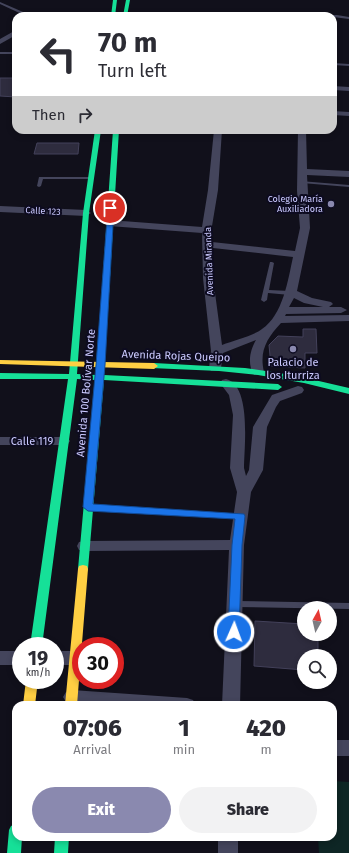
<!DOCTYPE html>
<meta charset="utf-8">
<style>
:root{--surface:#fff;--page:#f2f2f3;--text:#2b2b33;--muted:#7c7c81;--accent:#8a89af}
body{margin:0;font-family:"Fira Sans",sans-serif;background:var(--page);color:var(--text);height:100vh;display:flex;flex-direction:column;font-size:15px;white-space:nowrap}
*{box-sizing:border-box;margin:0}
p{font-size:13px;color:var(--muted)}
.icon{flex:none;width:22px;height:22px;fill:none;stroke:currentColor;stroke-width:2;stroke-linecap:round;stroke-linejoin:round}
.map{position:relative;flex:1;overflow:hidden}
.details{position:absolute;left:12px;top:701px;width:325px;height:140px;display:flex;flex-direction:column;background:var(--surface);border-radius:12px;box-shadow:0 2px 6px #0003}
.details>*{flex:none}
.banner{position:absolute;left:12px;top:12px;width:325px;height:122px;border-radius:12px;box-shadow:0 2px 6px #0003;background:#fff;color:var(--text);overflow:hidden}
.needle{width:26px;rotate:8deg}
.buttons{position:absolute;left:297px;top:601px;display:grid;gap:8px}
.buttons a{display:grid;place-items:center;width:40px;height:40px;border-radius:50%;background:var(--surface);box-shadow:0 2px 6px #0003;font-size:20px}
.speed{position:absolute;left:12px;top:637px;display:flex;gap:8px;font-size:20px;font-weight:700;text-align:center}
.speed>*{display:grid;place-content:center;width:52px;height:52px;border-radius:50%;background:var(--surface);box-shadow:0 2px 6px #0003;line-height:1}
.speed small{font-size:10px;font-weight:400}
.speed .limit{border:6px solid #d22;background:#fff;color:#111}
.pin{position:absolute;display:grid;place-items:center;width:34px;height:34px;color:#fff;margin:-17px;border:2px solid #fff;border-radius:50%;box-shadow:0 1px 4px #0007}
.me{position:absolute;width:44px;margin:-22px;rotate:2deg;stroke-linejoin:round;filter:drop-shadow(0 0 3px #0008)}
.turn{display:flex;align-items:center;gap:14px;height:84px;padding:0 20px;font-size:18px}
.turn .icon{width:52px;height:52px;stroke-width:2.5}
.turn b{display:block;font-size:28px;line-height:34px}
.then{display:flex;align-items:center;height:38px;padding:0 20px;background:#0003;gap:8px;font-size:15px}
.eta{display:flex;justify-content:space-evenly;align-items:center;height:68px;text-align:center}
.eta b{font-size:24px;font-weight:800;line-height:28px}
.cta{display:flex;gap:8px;margin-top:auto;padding:8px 20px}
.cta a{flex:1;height:46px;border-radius:24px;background:var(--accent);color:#fff;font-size:16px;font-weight:800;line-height:46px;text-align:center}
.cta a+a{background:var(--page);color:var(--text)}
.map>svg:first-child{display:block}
.green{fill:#0e2625}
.building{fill:#2e2c3e;stroke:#43415a}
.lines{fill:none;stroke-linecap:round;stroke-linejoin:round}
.lane{fill:#44455c;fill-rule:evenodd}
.street{fill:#44455c;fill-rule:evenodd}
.fast{fill:#16e098;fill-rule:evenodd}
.slow{fill:#ffcf43;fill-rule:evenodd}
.route{fill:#1a73e8;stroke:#114b97}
.poi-dot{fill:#8a89af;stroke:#0d0b20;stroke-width:1.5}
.labels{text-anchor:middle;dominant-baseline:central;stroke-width:4;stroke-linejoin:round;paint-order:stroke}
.far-poi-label{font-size:9px;fill:#cbcaff;stroke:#0d0b20;text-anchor:end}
.far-street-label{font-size:9px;fill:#cbcaff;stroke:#0d0b20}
.street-label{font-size:11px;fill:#cbcaff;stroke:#0d0b20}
.poi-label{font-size:11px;fill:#cbcaff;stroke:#0d0b20}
</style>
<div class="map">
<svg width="349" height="853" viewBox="0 0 349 853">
<rect width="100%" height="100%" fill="#11101b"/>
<path class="green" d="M333,781l16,1v71h-30l-1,-16h15z"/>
<path class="building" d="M0,78h16v19l-16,-1z
M37,143h42l-1,11h-44z
M303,329h13l1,24h-12v15l-34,-2 -2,-21 9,-9 25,1z
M255,621l49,3v10h14v22h-14v14l-50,-4z"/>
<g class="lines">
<path class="lane" d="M0,2l30,13 1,1h-5l-26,-12z
M322,15h15l12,2v2l-16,-2v-1h-13z
M0,52h16v2h-16z
M333,63l16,1v2l-16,-1z
M39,177h52l2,1 -2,1h-48l-2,7 -2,1 -2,-1z
M300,181l49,4v2l-47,-4h-2z
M270,262h2l2,1 -5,27 21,1 3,2 -3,2 -22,-2 -1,7 -3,2 -3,-2z
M88,505h2l150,9h2l1,2 -1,2h-2l-150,-9h-2l-1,-2z
M235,601l114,2v6l-114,-2 -3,-1 -1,-2 1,-2z"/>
<path class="street" d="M16,30v5l-16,9v-5z
M333,86l16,1v4l-16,-1z
M333,111l16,1v4l-16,-1z
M214,130h8l-4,60 -6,36v16l83,9 5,-23 -3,-37 1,-61h8l1,39 42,2v6l-42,-2 3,53 -13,63 15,7 19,4 2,2 -4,3h12l6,3 -6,3 -55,1 -1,2 64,-1v6l-68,2c-14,15 -22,28 -17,49l-2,3h-8c-7,-11 -4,-25 2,-35l-33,13 -2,15 -2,3h-8l-2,-3 2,-17 -8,-73 -1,-45 -93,-7 -5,-3 5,-3 93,7 6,-37zM213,248l80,9c-5,23 -10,58 -31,72 -9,7 -28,11 -40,16l-9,-67zM294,298l10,5 19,4h-34z
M0,206l86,4 5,3 -5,3 -86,-4z
M226,379c26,7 18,69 18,89l2,8 3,-6 4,-43 19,-32 26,-9 4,1 2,3 -2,3 -22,8 -4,6 -9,20 -4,43 -12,22 -7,53 -4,160h-18l7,-155 -145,1 -5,-1 -2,-4 2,-4 5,-1 146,-1 7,-48 -7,-24 3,-53 -4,-20 -9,-12 2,-3z
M0,437h63l5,1 2,3 -2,3 -5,1h-63z
M0,651h21v14h-21z
M55,651h19l6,2v10l-6,2h-19z
M72,690l115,8 6,2 3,5 -124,-1 -6,-2 -3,-5 3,-5z
M333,740h16v16h-16z
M218,837h20v16h-20z"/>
<path class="fast" d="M113,0h4l-2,16h-4z
M126,0h4l-3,16h-4z
M95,130h6l-12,83 -12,161 19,1 17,-245h6l-15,245 174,9 4,3 -4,3 -174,-10 -16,189 -1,3 -4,1 -4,-1 -1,-3 17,-189 -18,-1 -35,267h-12l38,-267h-68v-6l69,1 14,-161z
M154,363l91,5 48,7 56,13v6l-45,-11 -46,-8 -39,-4 -68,-3 -1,-2 1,-2z
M16,824v13h6l-1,16h-14l2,-23 2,-4z
M55,837h14l-1,16h-14z"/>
<path class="slow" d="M0,360l154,3 4,3 -4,3 -154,-5z
M83,565l4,1 1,3 -11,136h-12l13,-136 1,-3z
M26,680h12l-3,25h-12z"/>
</g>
<path class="route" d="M108,206l6,2 -9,157 -12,139 151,10 1,2 -3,29 -3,87 -1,4 -4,1 -4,-1 -2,-4 4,-87 3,-26 -147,-8 -5,-4 13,-142z"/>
<g class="poi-dot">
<circle cx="331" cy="204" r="4"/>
<circle cx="293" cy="349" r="4"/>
</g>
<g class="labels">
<g class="far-poi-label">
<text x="323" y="199">Colegio María<tspan x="323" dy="10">Auxiliadora</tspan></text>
</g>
<g class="far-street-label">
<text transform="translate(43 211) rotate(3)">Calle 123</text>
<text transform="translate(209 261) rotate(-92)">Avenida Miranda</text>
</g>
<g class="street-label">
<text transform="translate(176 356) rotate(2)">Avenida Rojas Queipo</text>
<text transform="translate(86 393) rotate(-85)">Avenida 100 Bolívar Norte</text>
<text x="32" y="441">Calle 119</text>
</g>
<g class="poi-label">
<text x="293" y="362">Palacio de<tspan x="293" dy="13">los Iturriza</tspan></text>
</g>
</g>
</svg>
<div class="buttons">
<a><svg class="needle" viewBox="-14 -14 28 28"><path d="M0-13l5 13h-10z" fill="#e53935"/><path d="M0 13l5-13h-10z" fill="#7c7c81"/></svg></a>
<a><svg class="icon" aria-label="search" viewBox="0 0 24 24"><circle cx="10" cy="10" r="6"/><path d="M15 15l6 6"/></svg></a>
</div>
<div class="speed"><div>19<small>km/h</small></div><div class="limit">30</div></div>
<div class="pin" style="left:110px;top:208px;background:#d93025"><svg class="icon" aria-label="arrive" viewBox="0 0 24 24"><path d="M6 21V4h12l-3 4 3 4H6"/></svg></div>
<svg class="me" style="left:234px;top:632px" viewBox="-20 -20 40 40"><circle r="17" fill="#1a73e8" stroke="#fff" stroke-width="3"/><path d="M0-11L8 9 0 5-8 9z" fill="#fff"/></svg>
<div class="banner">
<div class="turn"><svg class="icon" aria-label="left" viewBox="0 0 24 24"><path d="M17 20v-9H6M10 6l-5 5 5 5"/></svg><div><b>70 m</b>Turn left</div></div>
<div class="then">Then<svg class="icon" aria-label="right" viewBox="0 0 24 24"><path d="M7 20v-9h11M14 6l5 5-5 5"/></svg></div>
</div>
<section class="details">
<div class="eta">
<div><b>07:06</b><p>Arrival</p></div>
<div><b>1</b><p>min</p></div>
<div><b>420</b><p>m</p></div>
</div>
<div class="cta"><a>Exit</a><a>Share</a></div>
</section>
</div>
